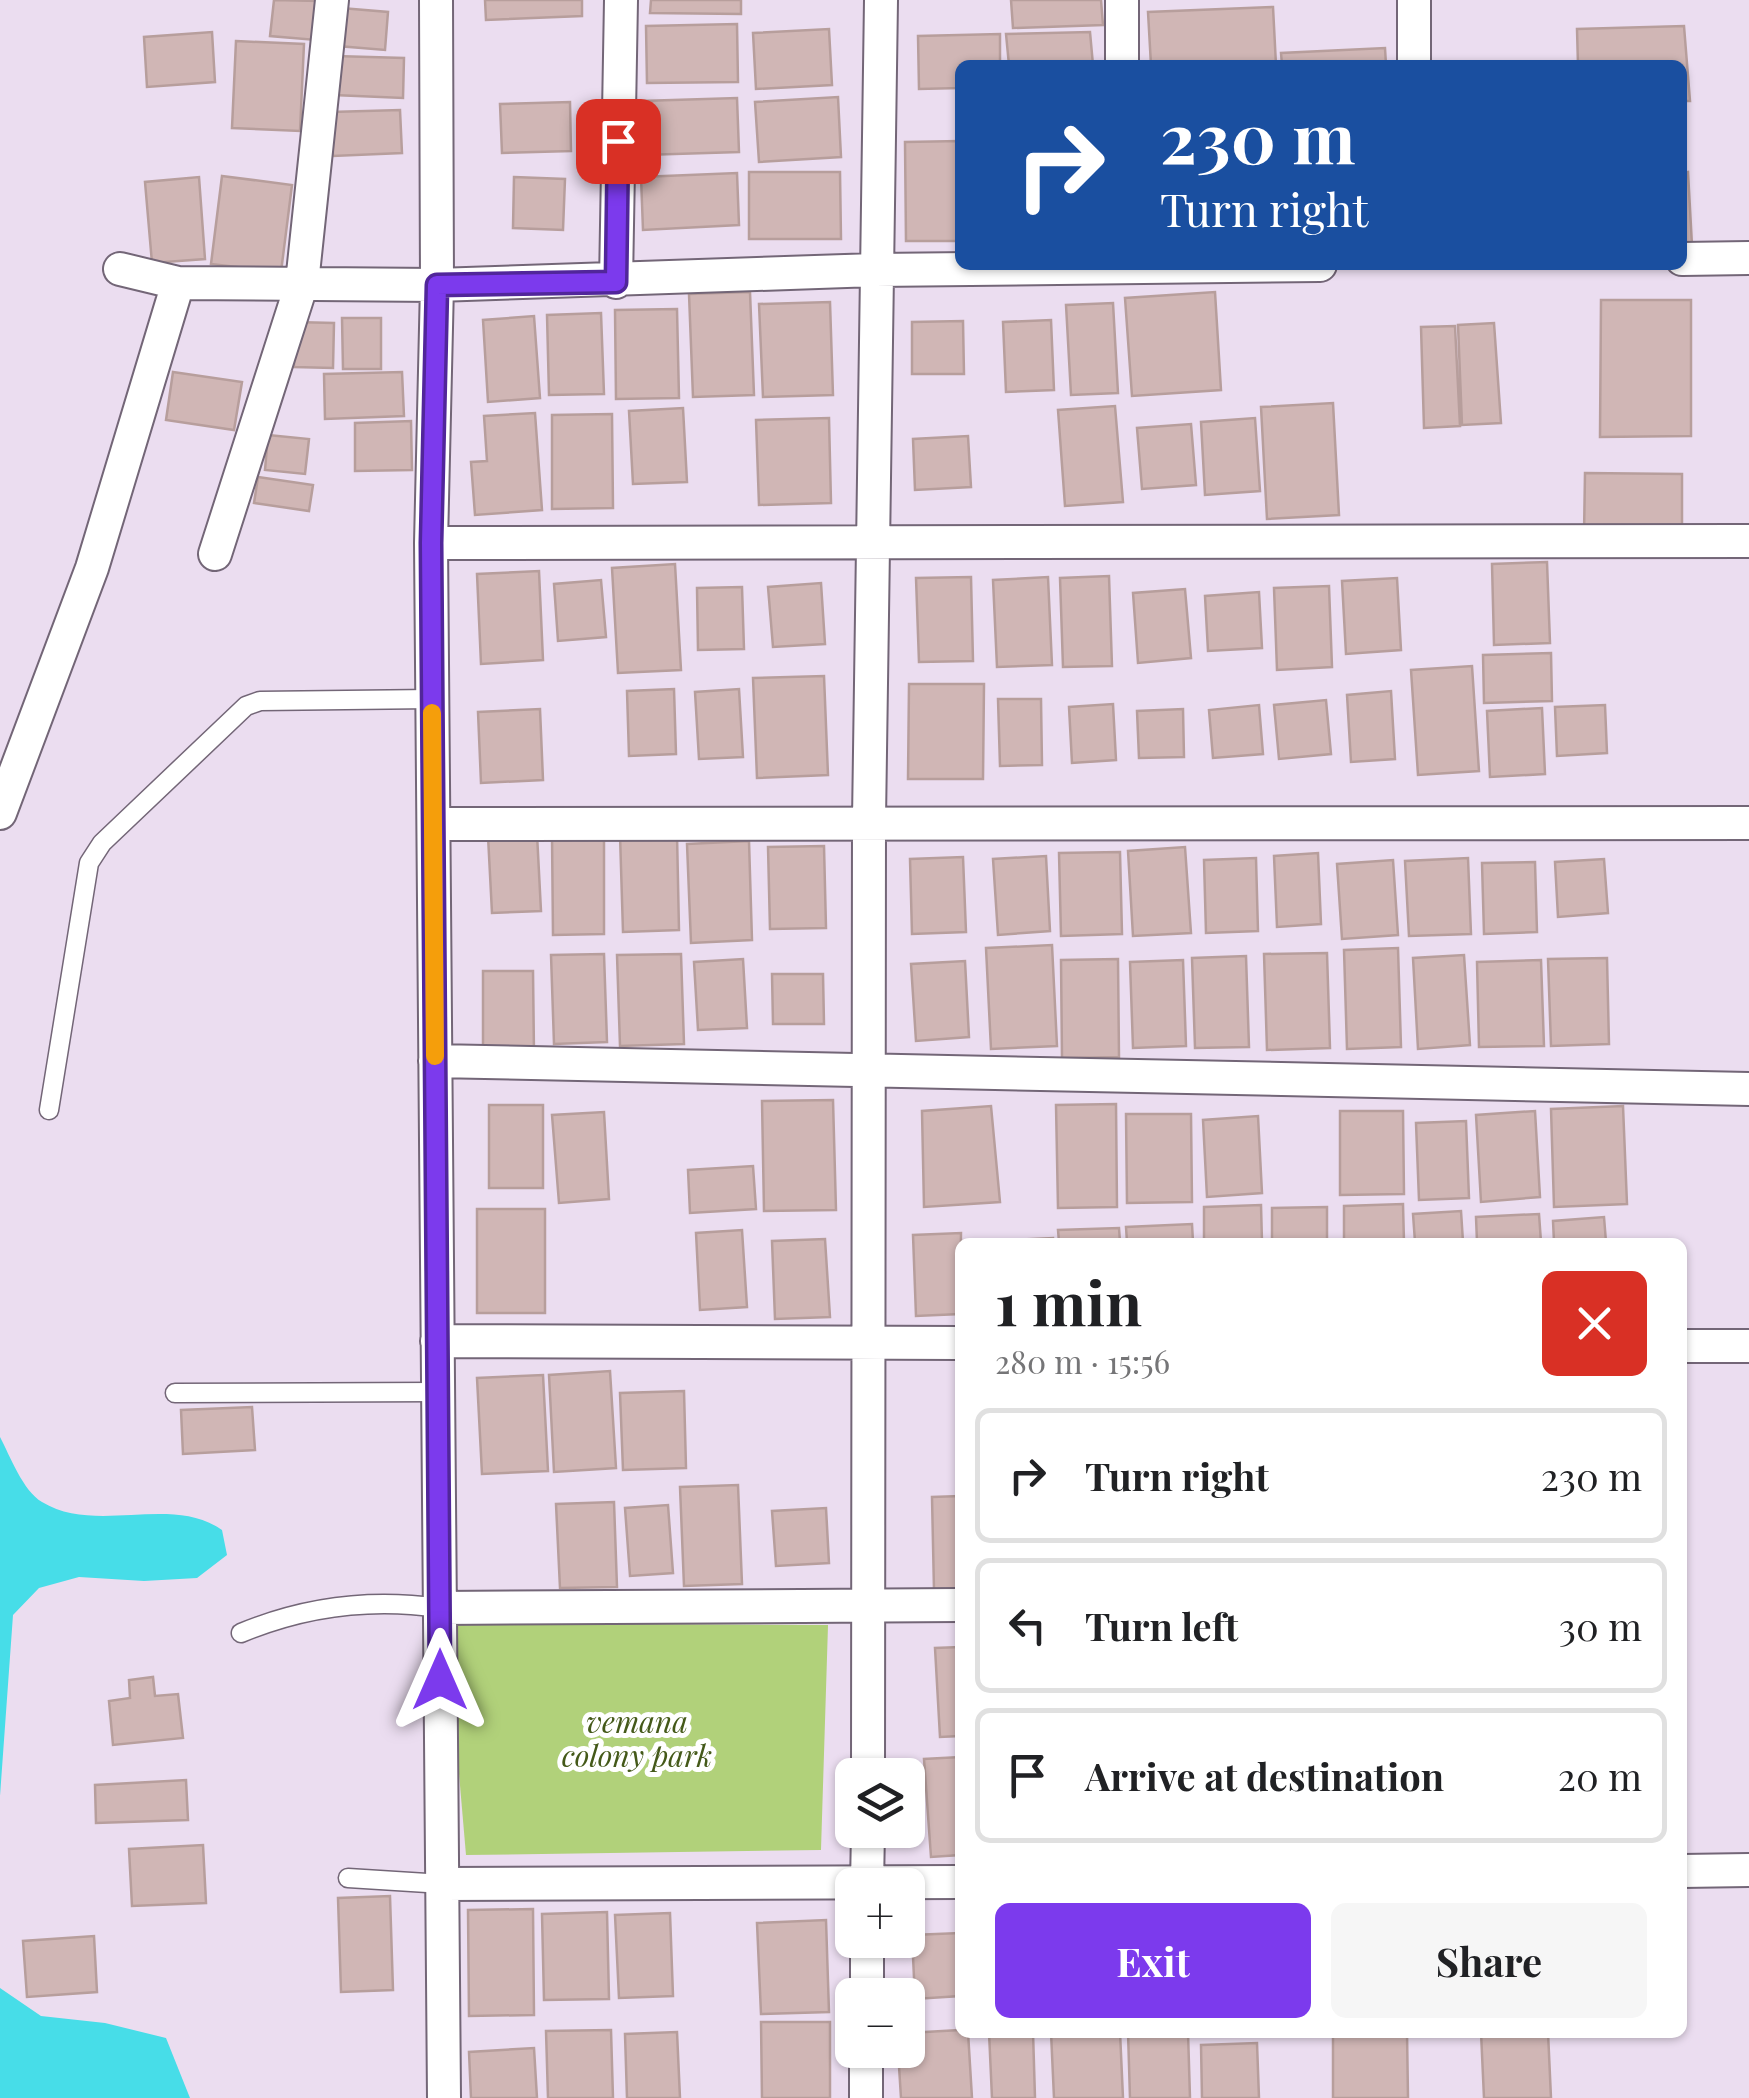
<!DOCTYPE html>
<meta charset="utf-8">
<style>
:root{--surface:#fff;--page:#f6f6f6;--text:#202124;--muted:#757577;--line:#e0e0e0;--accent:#7c3aed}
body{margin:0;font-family:"Playfair Display",serif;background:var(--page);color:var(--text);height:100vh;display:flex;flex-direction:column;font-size:38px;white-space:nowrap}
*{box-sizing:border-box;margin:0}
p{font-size:32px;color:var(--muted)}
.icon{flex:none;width:55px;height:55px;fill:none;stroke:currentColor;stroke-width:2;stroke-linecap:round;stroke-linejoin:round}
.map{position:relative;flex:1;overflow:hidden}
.sheet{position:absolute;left:955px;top:1238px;width:732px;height:800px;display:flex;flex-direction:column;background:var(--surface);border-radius:15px;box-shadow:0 2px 8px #0004}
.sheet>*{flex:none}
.hud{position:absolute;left:955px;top:60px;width:732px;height:210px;border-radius:15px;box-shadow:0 2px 8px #0004;background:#1a4fa0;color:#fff;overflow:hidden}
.buttons{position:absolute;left:835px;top:1758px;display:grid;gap:20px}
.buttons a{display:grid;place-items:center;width:90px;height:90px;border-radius:15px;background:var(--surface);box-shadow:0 2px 8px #0004;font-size:50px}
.pin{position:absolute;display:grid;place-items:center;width:85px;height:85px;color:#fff;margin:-42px;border-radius:20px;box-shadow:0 5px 15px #0006}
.me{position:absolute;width:110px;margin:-55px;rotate:0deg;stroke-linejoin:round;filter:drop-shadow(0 0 8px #0008)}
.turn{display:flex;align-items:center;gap:35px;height:210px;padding:0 40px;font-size:45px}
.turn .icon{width:130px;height:130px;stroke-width:2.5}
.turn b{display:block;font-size:70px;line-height:85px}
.round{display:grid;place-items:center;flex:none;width:105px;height:105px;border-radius:15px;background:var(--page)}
.overview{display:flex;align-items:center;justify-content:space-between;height:170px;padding:0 40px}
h1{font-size:60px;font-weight:700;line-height:75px}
.cta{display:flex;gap:20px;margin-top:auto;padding:20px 40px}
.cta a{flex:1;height:115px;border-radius:15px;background:var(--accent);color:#fff;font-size:40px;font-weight:700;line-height:115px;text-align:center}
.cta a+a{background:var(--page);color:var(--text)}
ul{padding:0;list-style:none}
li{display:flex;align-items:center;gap:30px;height:135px;margin:0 20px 15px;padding:0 20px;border:5px solid var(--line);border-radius:15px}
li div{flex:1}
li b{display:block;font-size:38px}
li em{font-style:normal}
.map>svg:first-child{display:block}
.green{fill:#b1d17a}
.water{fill:#47dde8}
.building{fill:#d0b6b5;stroke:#b79e9c;stroke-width:2.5}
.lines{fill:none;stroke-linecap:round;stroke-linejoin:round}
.service-casing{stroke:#736677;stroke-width:21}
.minor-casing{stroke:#736677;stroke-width:36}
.service{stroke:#fff;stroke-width:18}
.minor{stroke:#fff;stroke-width:32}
.route-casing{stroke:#51269a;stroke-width:25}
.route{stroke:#7c3aed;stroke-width:18}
.slow{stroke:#f59e0b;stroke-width:18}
.labels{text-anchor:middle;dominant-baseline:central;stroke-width:10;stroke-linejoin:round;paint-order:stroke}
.park-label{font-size:30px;font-style:italic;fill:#445919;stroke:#fff}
</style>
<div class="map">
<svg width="1749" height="2098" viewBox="0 0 1749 2098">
<rect width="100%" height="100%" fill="#ebddf0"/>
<path class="green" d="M446,1623l382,2 -7,225 -355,5z"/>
<path class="water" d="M0,1437c10,19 23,54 42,65 54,33 129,-8 180,28l5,25 -30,23 -53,3 -65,-4 -40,11 -26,27 -13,181z
M0,1988l41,28 64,7 61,15 24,60h-190z"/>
<path class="building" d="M274,0l45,1 -3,39 -46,-4z
M485,0h97v16l-96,4z
M651,0h90v14l-91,-1z
M1011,0h90l2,25 -90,3z
M1273,7l3,58h-125l-3,-53z
M341,8l47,4 -3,38 -47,-4z
M737,24l1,58 -91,1 -1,-57z
M1684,26l6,75h-8v-36h-104l-1,-36z
M829,29l3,56 -76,4 -3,-56z
M212,32l3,50 -68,5 -3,-50z
M1090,32l3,33h-84l-3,-31z
M1000,34v31h-40v23l-41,1 -1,-53z
M236,41l68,3 -4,87 -68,-3z
M1385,48l1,17h-104l-1,-12z
M335,56l69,2 -1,40 -69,-3z
M838,97l3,60 -82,5 -4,-60z
M737,98l2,54 -96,3 -2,-54z
M570,102l1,49 -69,2 -2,-49z
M400,110l2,43 -69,3 -2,-44z
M960,141v100h-54l-1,-99z
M749,172h91l1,67h-92z
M1688,172l4,73 -10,1v-73z
M737,173l2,52 -96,5 -2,-53z
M222,176l70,9 -11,87 -70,-8z
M199,177l6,82 -53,4 -7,-81z
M514,177l51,2 -2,51 -50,-2z
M750,292l4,103 -61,2 -4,-103z
M1215,292l6,98 -89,6 -7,-98z
M1601,300h90v136l-91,1z
M830,302l3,93 -70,2 -4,-93z
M1113,303l5,90 -47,2 -5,-90z
M677,309l2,89 -63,1 -1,-89z
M601,313l3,81 -55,1 -2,-80z
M534,316l6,82 -52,4 -5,-82z
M342,318h39v51h-38z
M1051,320l3,70 -48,2 -3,-70z
M963,321l1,53h-52v-52z
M294,322l40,1 -1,45 -39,-1z
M1494,323l7,100 -39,2 -4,-100z
M1455,326l5,100 -36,2 -3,-101z
M173,372l69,10 -8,48 -68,-10z
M402,372l2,44 -79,3 -1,-45z
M1333,403l6,112 -72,4 -6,-112z
M1115,406l8,96 -58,4 -7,-96z
M683,408l4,74 -54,2 -4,-73z
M535,413l7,97 -67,5 -4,-53 16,-1 -3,-45z
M612,414l1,94 -61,1v-94z
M829,418l2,85 -72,2 -3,-85z
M1255,418l5,73 -55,4 -4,-73z
M411,421l1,49 -57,1v-48z
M1191,424l5,61 -54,4 -5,-61z
M268,435l41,4 -4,35 -40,-4z
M968,436l3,51 -56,3 -2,-51z
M1585,473l97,1v63l-98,-2z
M258,477l55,8 -4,26 -55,-8z
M1547,562l3,81 -56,2 -2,-81z
M675,564l6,106 -63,3 -6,-105z
M539,571l4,89 -62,4 -4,-90z
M1109,576l3,90 -49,1 -3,-89z
M971,577l2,84 -54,1 -3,-84z
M1048,577l4,88 -55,2 -4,-87z
M1397,578l4,72 -55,4 -4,-73z
M601,580l5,57 -48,4 -4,-57z
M821,583l4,61 -52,3 -5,-60z
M1329,586l3,81 -55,3 -3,-82z
M742,587l2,62 -46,1 -1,-62z
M1185,589l6,69 -53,5 -5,-70z
M1259,592l3,56 -54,3 -3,-55z
M1551,653l1,48 -68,2 -1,-48z
M1472,666l7,105 -61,4 -7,-105z
M824,676l4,99 -71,3 -4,-100z
M909,684h75l-1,95h-75z
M674,689l2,65 -47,2 -2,-65z
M739,689l4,68 -44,2 -4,-67z
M1391,691l4,68 -44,3 -4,-67z
M998,699h43l1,66 -42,1z
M1326,700l5,54 -52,5 -5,-54z
M1113,704l3,56 -44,3 -3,-56z
M1259,705l4,49 -50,4 -4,-48z
M1605,705l2,48 -50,3 -2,-49z
M1542,708l3,66 -55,3 -3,-66z
M540,709l3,71 -62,3 -3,-71z
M1183,709l1,48 -45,1 -2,-47z
M537,834l4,77 -49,2 -4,-77z
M604,834v100l-51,1 -1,-100z
M677,834l2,96 -56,2 -3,-97z
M749,841l3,99 -61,3 -4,-99z
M824,846l2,82 -56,1 -2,-82z
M1185,847l6,86 -58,3 -5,-85z
M1120,852l2,82 -61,2 -2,-83z
M1318,853l3,71 -44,3 -3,-71z
M1046,856l4,75 -52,4 -5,-76z
M963,857l3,75 -54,2 -2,-75z
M1256,858l2,73 -52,2 -2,-73z
M1468,858l3,76 -62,2 -4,-75z
M1604,859l4,54 -50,4 -3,-55z
M1393,860l5,75 -56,4 -5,-75z
M1535,862l2,70 -53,2 -2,-71z
M1052,945l5,101 -66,3 -5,-101z
M1398,948l3,99 -54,2 -3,-99z
M1327,953l3,95 -63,2 -3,-96z
M604,954l3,88 -53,2 -3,-89z
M681,954l3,90 -64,2 -3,-91z
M1464,955l6,90 -52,4 -5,-91z
M1246,956l3,91 -54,1 -3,-90z
M1607,958l2,86 -58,2 -3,-87z
M743,959l4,69 -49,2 -4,-68z
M1118,959l1,98 -57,1 -1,-98z
M1183,960l3,86 -53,2 -3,-86z
M1541,960l3,86 -65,1 -2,-85z
M965,961l4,76 -53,4 -5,-77z
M483,971h50l1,83 -51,1z
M772,974h51l1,50h-51z
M833,1100l3,110 -72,1 -2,-110z
M1116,1104l1,103 -59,1 -2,-103z
M489,1105h54v83h-54z
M991,1106l9,96 -76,5 -2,-96z
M1623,1106l4,98 -73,3 -3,-98z
M1340,1111h63l1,83 -64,1z
M1535,1111l5,86 -59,5 -5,-87z
M604,1112l5,87 -50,4 -7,-88z
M1126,1114h65l1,88 -65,1z
M1258,1116l4,77 -55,4 -4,-77z
M1466,1121l3,77 -50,2 -3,-77z
M753,1166l3,43 -66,4 -2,-43z
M1403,1204l1,38h-60v-36z
M1261,1205l1,37h-58v-35z
M1327,1207v35h-55v-34z
M477,1209h68v104h-68z
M1461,1211l2,31h-48l-2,-28z
M1539,1214l2,28h-64l-1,-25z
M1604,1217l2,25h-52l-1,-21z
M1192,1224l1,18h-66l-1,-15z
M1119,1228l1,14h-61l-1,-12z
M742,1230l5,77 -47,3 -4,-77z
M961,1233l-1,81 -44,2 -3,-81z
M1053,1238v4h-63v-1z
M825,1239l5,78 -55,2 -3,-78z
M610,1371l6,97 -62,4 -5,-97z
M543,1375l5,96 -66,3 -5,-96z
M684,1391l2,77 -63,2 -3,-77z
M252,1407l3,43 -72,4 -2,-44z
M738,1485l4,99 -58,2 -4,-99z
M960,1496v94h-26l-2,-93z
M614,1502l3,85 -57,1 -4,-84z
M668,1505l5,68 -43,3 -5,-68z
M826,1508l3,55 -53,3 -4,-55z
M960,1647v89l-20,1 -5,-89z
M153,1677l2,19 23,-2 5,44 -70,7 -4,-44 21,-3 -1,-18z
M960,1757v98l-29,2 -7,-98z
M186,1780l2,40 -92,3 -1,-38z
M203,1845l3,58 -74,3 -3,-57z
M390,1896l3,94 -52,2 -3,-94z
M533,1909l1,106 -65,1 -1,-106z
M607,1912l2,87 -65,1 -2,-86z
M670,1913l3,83 -54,2 -4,-83z
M826,1920l3,92 -68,2 -4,-91z
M960,1933v63l-45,3 -3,-64z
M94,1936l3,56 -70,5 -4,-56z
M761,2022h69v76h-68z
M611,2030l2,68h-65l-2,-67z
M960,2030l8,2 4,66h-71l-3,-48h10v-17z
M677,2032l3,66h-53l-2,-64z
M989,2032h44l2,66h-43z
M1051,2032h69l3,66h-69z
M1128,2032h60l2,66h-60z
M1333,2032h74l1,66h-75z
M1481,2032h67l3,66h-67z
M1257,2043l2,55h-57l-1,-53z
M534,2048l3,50h-66l-2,-46z"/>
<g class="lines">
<g class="service-casing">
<path id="service" d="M49,1110l40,-247 13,-20 144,-137 14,-5 172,-2
M175,1393l263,-1
M241,1633c65,-27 129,-35 198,-25
M348,1878l95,6"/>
</g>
<g class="minor-casing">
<path id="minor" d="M436,0l1,285 -6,258 13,1555
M1122,0v65
M1414,0v65
M1682,259l67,-1
M120,269l58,14 259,2 438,-15 445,-5
M616,282l5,-282
M431,543l1318,-2
M215,554l87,-271 30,-283
M0,813l92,-245 86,-285
M434,824l1315,-1
M435,1061l1314,28
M437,1341l523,2
M1682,1346h67
M439,1608l521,-3
M868,1775l1,-955 12,-820
M1682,1871l67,-1
M443,1884l517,-2
M867,1885l1,-55
M867,1995v-55
M866,2098v-48"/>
</g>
<use href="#service" class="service"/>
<use href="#minor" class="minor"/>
</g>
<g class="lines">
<g class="route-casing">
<path id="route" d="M440,1680l-9,-1137 6,-258 179,-3 2,-141"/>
</g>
<use href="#route" class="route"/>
<path class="slow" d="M432,713l3,343"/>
</g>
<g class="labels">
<g class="park-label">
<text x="637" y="1721">vemana<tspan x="637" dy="34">colony park</tspan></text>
</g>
</g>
</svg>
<div class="buttons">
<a><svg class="icon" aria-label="layers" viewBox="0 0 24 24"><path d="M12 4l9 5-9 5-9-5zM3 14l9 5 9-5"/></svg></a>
<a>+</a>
<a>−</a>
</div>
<div class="pin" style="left:618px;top:141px;background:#d93025"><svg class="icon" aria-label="arrive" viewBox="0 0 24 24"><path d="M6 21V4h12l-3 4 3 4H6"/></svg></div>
<svg class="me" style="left:440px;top:1680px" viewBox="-20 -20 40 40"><path d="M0-17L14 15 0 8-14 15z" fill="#7c3aed" stroke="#fff" stroke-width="4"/></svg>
<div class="hud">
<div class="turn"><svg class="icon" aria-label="right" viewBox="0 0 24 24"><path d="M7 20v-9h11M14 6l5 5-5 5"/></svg><div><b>230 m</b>Turn right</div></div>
</div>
<section class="sheet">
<div class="overview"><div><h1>1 min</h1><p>280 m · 15:56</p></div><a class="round" style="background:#d93025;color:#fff"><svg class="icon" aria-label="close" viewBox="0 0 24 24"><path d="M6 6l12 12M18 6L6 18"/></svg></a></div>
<ul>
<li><svg class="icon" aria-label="right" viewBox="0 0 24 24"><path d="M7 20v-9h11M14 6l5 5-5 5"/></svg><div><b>Turn right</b></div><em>230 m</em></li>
<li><svg class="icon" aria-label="left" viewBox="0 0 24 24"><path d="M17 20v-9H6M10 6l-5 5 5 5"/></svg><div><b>Turn left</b></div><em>30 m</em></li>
<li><svg class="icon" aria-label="arrive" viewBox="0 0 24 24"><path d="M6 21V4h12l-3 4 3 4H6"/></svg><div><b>Arrive at destination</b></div><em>20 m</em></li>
</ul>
<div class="cta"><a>Exit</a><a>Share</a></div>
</section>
</div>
